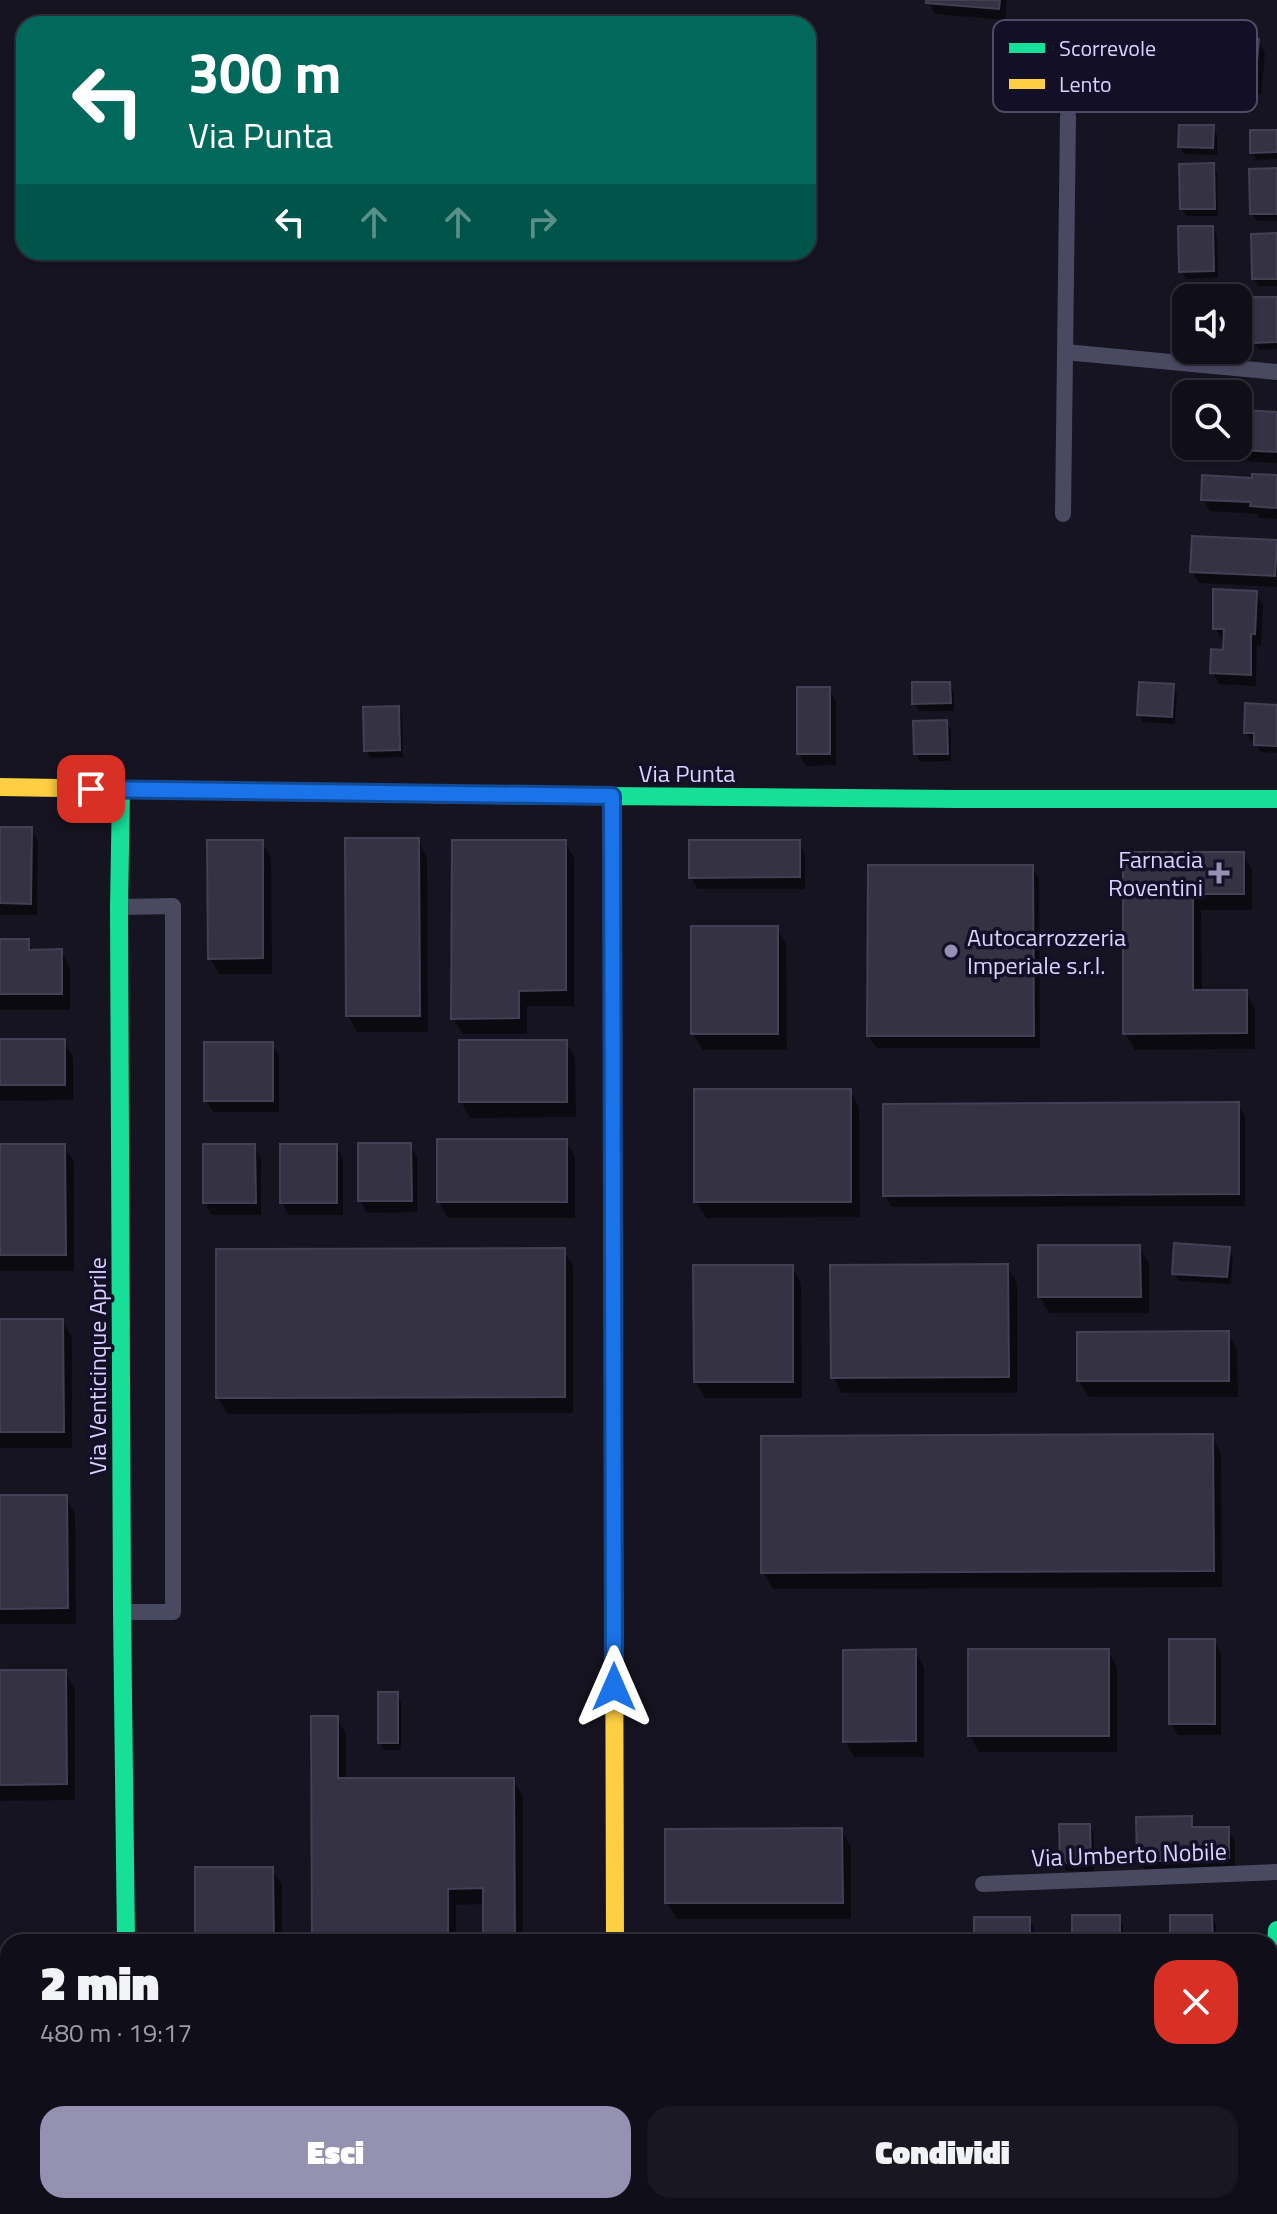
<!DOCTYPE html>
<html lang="it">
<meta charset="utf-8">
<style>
:root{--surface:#100f19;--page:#191822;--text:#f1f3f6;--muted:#9c9ca2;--line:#302f38;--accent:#9591b1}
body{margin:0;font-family:"Titillium Web",sans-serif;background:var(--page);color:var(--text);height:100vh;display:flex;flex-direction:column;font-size:30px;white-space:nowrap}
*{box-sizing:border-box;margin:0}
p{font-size:26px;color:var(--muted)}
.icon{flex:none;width:44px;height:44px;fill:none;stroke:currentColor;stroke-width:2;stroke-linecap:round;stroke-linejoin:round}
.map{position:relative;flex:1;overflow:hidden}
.sheet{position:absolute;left:0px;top:1934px;width:1278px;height:280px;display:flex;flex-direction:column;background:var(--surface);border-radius:24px 24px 0 0;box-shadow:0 2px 6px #0004,0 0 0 2px var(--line)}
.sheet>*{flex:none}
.banner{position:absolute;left:16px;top:16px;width:800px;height:244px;border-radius:24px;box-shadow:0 2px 6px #0004,0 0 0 2px var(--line);background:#00695c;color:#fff;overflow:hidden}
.controls{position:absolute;left:1172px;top:284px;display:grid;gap:16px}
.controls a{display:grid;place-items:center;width:80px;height:80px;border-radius:16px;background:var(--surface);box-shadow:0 2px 6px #0004,0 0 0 2px var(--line);font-size:40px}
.pin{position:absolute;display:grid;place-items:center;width:68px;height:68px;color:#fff;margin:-34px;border-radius:16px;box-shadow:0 4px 12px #0006}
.me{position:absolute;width:88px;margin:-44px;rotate:0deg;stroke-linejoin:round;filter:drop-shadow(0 0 6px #0008)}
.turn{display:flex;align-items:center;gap:28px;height:168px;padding:0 40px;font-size:36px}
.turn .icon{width:104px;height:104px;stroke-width:2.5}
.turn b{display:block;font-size:56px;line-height:68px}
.lanes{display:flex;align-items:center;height:76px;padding:0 40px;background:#0003;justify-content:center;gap:40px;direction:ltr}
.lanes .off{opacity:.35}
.round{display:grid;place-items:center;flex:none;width:84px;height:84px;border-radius:24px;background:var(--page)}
.overview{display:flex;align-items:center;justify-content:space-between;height:136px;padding:0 40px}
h1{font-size:48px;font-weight:800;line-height:60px}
.primary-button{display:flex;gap:16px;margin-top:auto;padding:16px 40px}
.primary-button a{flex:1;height:92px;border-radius:24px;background:var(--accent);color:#fff;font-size:32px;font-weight:800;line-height:92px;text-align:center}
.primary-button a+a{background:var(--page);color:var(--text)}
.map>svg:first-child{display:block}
.shadow{fill:#0007}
.building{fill:#343243;stroke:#433f54;stroke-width:2}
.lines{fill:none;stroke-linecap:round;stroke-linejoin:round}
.street{stroke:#4a4962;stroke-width:16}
.fast{stroke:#16e098;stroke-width:18}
.slow{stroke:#ffcf43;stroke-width:18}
.route-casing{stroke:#114b97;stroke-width:20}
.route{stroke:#1a73e8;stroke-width:14}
.poi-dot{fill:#9591b1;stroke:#130f26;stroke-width:3}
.labels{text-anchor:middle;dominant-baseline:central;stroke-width:7;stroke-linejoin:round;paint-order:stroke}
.street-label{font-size:24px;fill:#d9d4ff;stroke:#130f26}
.poi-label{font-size:24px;fill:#d9d4ff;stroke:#130f26;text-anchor:end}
.key{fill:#130f26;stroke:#4e4a67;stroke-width:2}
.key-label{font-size:22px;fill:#d9d4ff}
</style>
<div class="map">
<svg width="1277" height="2214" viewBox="0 0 1277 2214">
<rect width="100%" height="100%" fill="#161421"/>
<path class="shadow" d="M928,0h79l-2,20 -70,-6z
M1258,41l7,12 -4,42 -44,-5 -7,-12z
M1213,127l4,8v20l-33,-1 -4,-7z
M1277,132v27l-21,1 -4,-8z
M1213,165l4,8 1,43h-32l-4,-7z
M1277,170v51h-20l-5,-7z
M1212,228l5,7 1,43 -32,1 -5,-8z
M1277,235v51h-19l-4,-7z
M1277,299v50l-18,1 -5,-8z
M1277,414v49l-28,-1 -7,-12z
M1277,477v42l-18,-1 -2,-4 -47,-3 -7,-12 51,-19z
M1276,542l1,45 -78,-4 -7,-12z
M1256,593l7,12 -2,41 -4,-1 -1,41 -37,-2 -7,-12 13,-20 1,-12h-4l-7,-12z
M949,684l5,8v19h-35l-5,-8z
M1173,686l4,8 -2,30 -32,-2 -4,-8z
M829,689l7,12v64l-30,1 -7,-12z
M1277,707v46l-17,-1 -4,-7v-5h-6l-4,-8z
M398,708l4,7 1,42 -33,1 -4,-8z
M946,722l5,8v31l-31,1 -4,-8z
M0,829h31l7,12 -1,74h-37z
M418,840l9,17 1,175h-71l-9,-17z
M262,842l9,16 1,116h-53l-9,-16z
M565,842l9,16v148h-47v28h-64l-10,-16z
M798,842l7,12v35h-107l-7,-12z
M1125,854h118l9,16v40h-51l1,82h43l10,16v41l-120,1 -10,-17z
M1032,867l7,12 1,169h-164l-7,-12z
M777,928l9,16 1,106h-84l-10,-16z
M0,941h27l7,11 27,-1 9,17v42h-70z
M0,1041h64l9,16v43l-73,1z
M566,1042l9,16 1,59 -106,1 -9,-17z
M272,1044l7,12v56h-66l-7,-12z
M850,1091l9,16 1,110 -154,1 -10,-17z
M1238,1104l7,12v90l-353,1 -7,-12z
M566,1141l9,16v61h-127l-9,-16z
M410,1145l7,12v55l-50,1 -7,-13z
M0,1146h64l10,16v109h-74z
M254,1146l7,12v57h-49l-7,-12z
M336,1146l7,12v57h-54l-7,-12z
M1139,1247l10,16v50h-100l-9,-16z
M1228,1249l5,8 -2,27 -52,-3 -5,-8z
M563,1250l10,16v147l-345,1 -10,-16z
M1007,1266l10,17v110h-175l-9,-16z
M792,1267l9,16 1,115h-97l-9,-16z
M0,1321h62l10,16v111h-72z
M1228,1333l9,17 1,47h-149l-10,-16z
M1212,1436l9,17 1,134 -449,2 -10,-17z
M0,1497h66l9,16 1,111h-76z
M1214,1641l7,12v82h-43l-7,-12z
M915,1651l9,17v89h-70l-9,-16z
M1108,1651l9,16v85h-138l-9,-16z
M0,1672h65l10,17v111l-75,1z
M397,1694l4,8v48h-17l-4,-8z
M337,1718l9,16v46h167l10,16v146h-38v-38l-29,1v37h-142z
M1191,1818l6,11h31l7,12v28l-89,3 -7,-12z
M1089,1826l5,7v38h-28l-4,-8z
M841,1830l10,17v72h-174l-10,-16z
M272,1869l10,16v57h-85z
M1119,1917l4,8v17h-49z
M1211,1917l5,7v18h-44z
M1029,1919l5,8v15h-57l-1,-2z
M0,1988l4,8 1,150h-5z
M0,2189h8v17h55v8h-63z
M344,2206h103v8h-103z
M488,2206h82v8h-82z
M662,2206h72v8h-72z
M777,2206h38l-1,8h-38z
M946,2206h228l2,3 -1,5h-230z"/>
<path class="building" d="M926,0h74l-1,9 -73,-6z
M1213,35l46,4 -4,44 -47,-4z
M1179,125h35l-1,23 -35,-1z
M1250,130h27v22l-27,1z
M1214,163l1,46h-35l-1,-45z
M1277,168v46h-27l-1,-45z
M1178,226h35l1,45 -35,1z
M1277,233v46h-25l-1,-45z
M1214,289v9h-28v37h-6l-1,-45z
M1252,297h25v45l-25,1z
M1242,410l35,2v40l-37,-2z
M1252,474l25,1v33l-27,-2 1,-4 -50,-2 1,-25 50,3z
M1192,536l85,4 -2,36 -85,-4z
M1213,589l44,2 -2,43h-4v41l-41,-2 1,-24 12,1 1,-21h-11z
M912,682h38l1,21 -39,1z
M1139,682l35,2 -2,33 -35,-2z
M797,687h33v67h-33z
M1245,703l32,2v41l-23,-1v-12h-10z
M399,706l1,44 -36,1 -1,-44z
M947,720l1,34h-34l-1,-33z
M0,827h32l-1,77 -31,-1z
M345,838h74l1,178h-74z
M207,840h56v118l-55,1z
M452,840h114v150l-47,1v27l-68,1z
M689,840h111v37l-111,1z
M1123,852h121v42h-51v96h54v43l-124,1z
M868,865h165l1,171h-167z
M691,926h87v108h-87z
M0,939h29v11l33,-1v45h-62z
M0,1039h65v46h-65z
M459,1040h108v62h-108z
M204,1042h69v59h-69z
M694,1089h157v113h-157z
M1239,1102v92l-356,2v-92z
M437,1139h130v63h-130z
M358,1143h53l1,58h-54z
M0,1144h65l1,111h-66z
M203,1144h52l1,59h-53z
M280,1144h57v59h-57z
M1174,1243l56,4 -3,30 -55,-3z
M1038,1245h102l1,52h-103z
M565,1248v149l-349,1v-149z
M1008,1264l1,113 -178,1 -1,-113z
M693,1265h100v117h-99z
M0,1319h63l1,113h-64z
M1229,1331v50h-152v-49z
M1213,1434l1,137 -453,2v-137z
M0,1495h67l1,113 -68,1z
M1169,1639h46v85h-46z
M916,1649v92l-73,1v-92z
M968,1649h141v87h-141z
M0,1670h66l1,114 -67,1z
M378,1692h20v51h-20z
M311,1716h27v62h176l1,164h-32v-54l-35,1v53h-136z
M1192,1816v11h37v31h-37v3h-55l-1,-44z
M1059,1824h31l1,39h-31z
M842,1828l1,75h-178v-74z
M195,1867h78l1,75h-79z
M1072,1915h48v27h-48z
M1170,1915h42l1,27h-43z
M974,1917h56v25l-56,-1z
M786,1935h105v7h-105z
M0,2187h8v19h47v8h-55z
M342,2206h97v8h-121h24z
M486,2206h75v8h-75z
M660,2206h65v8h-65z
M775,2206h32l-1,8h-32z
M944,2206h222l-1,8h-222z"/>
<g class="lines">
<path class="street" d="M1065,352l212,20
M1063,514l5,-398
M119,907l54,-1v706h-51
M983,1884l294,-12
M1270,2182l7,1
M129,2206v8
M616,2206v8"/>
<path class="fast" d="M121,789l-2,118 3,705 4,330
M489,795l469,4h319
M612,796l2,752
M1270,2021l7,-91
M1253,2214l1,-8"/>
<path class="slow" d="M0,787l489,8
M614,1548l1,394"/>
</g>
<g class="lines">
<g class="route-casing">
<path id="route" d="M91,789l521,7 2,891"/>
</g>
<use href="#route" class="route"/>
</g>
<g class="poi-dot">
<path d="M1215 861h8v8h8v8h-8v8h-8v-8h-8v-8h8z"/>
<circle cx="951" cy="951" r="8"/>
</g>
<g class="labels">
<g class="street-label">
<text x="687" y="773">Via Punta</text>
<text transform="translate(97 1366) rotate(-90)">Via Venticinque Aprile</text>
<text transform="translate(1129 1854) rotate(-2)">Via Umberto Nobile</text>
</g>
<g class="poi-label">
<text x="1203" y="859">Farnacia<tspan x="1203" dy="28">Roventini</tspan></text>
<text x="967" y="937" text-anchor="start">Autocarrozzeria<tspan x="967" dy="28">Imperiale s.r.l.</tspan></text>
</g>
</g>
<rect x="993" y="20" width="264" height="92" rx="12" class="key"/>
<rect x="1009" y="43" width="36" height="10" fill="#16e098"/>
<rect x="1009" y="79" width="36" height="10" fill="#ffcf43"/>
<g class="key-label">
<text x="1059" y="56">Scorrevole</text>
<text x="1059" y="92">Lento</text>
</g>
</svg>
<div class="controls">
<a><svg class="icon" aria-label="sound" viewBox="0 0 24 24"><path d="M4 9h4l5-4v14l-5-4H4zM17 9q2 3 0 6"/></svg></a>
<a><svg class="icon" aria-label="search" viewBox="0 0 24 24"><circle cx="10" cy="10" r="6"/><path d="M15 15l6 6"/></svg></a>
</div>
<div class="pin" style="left:91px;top:789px;background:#d93025"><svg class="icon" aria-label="arrive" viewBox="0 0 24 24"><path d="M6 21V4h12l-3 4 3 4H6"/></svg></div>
<svg class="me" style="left:614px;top:1687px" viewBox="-20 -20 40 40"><path d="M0-17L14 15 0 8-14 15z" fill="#1a73e8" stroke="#fff" stroke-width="4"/></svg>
<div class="banner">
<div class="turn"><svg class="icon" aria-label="left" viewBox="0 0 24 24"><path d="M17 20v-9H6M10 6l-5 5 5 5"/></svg><div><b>300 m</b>Via Punta</div></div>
<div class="lanes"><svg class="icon" aria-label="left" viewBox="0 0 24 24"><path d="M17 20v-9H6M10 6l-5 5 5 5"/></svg><svg class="icon off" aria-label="ahead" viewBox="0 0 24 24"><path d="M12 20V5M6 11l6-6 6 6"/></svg><svg class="icon off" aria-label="ahead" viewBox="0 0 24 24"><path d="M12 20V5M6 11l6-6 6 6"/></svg><svg class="icon off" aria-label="right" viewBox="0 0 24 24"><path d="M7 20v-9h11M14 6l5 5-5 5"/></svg></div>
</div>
<section class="sheet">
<div class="overview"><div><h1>2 min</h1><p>480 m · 19:17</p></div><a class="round" style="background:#d93025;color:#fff"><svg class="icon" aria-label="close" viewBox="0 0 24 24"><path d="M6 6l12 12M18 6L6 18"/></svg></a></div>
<div class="primary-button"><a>Esci</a><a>Condividi</a></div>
</section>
</div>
